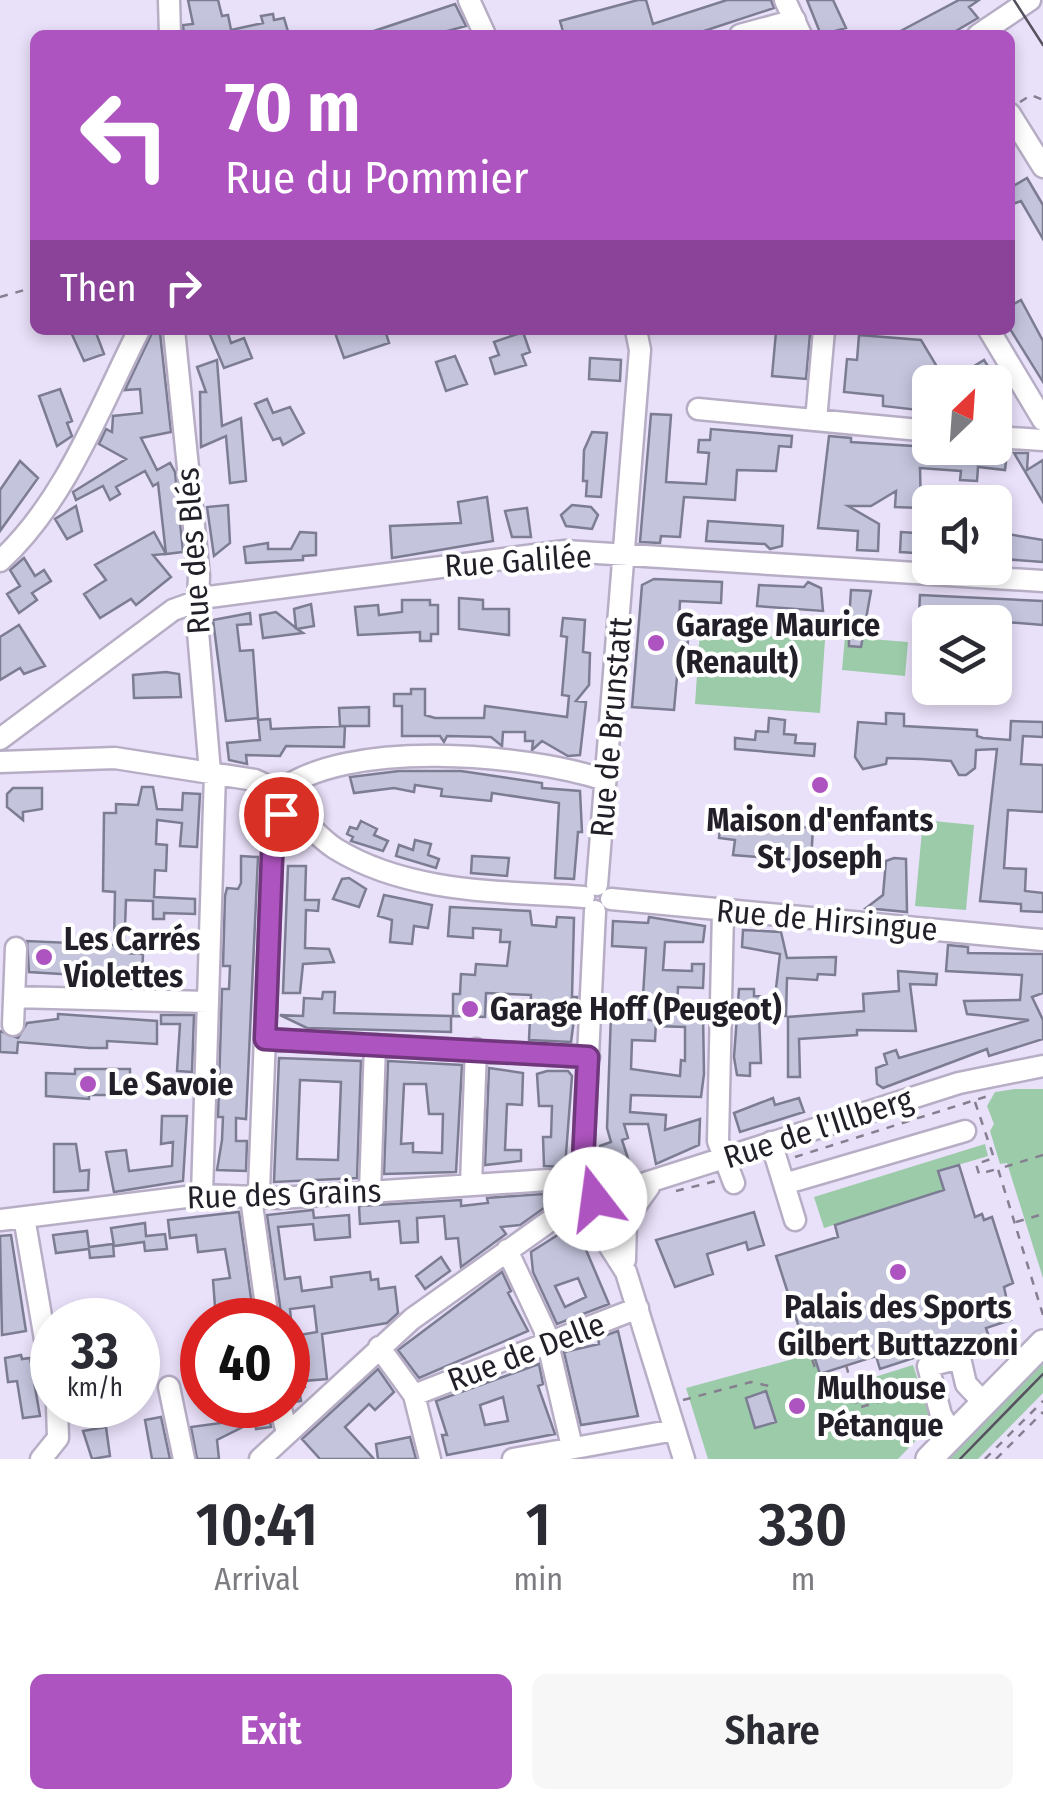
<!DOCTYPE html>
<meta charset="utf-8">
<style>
:root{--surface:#fff;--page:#f7f7f7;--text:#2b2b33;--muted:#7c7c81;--accent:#ae54c0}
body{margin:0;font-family:"Fira Sans Condensed",sans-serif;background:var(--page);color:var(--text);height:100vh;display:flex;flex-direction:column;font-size:38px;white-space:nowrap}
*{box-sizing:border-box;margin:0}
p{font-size:32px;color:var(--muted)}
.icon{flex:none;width:55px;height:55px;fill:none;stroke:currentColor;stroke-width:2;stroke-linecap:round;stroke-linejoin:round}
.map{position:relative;height:1459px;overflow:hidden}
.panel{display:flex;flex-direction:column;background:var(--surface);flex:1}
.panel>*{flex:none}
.banner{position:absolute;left:30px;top:30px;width:985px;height:305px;border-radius:15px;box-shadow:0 5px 15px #0003;background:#ae54c0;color:#fff;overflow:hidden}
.needle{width:65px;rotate:25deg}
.tools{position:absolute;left:912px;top:365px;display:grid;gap:20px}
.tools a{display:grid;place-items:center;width:100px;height:100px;border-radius:15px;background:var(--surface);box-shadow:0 5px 15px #0003;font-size:50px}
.speed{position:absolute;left:30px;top:1298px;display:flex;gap:20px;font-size:50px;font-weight:700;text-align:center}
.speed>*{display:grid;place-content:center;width:130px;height:130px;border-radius:50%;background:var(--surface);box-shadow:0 5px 15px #0003;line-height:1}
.speed small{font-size:25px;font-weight:400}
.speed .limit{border:15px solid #d22;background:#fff;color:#111}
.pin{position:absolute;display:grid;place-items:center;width:85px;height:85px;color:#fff;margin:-42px;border:5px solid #fff;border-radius:50%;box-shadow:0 2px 10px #0007}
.me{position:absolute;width:110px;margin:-55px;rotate:345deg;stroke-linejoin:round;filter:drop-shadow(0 0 8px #0008)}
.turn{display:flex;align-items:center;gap:35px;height:210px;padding:0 30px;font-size:45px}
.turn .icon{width:130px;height:130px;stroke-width:2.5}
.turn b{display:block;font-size:70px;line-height:85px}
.then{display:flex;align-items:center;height:95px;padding:0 30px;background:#0003;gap:20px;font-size:38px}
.eta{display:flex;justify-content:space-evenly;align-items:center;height:170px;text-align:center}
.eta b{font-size:60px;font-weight:600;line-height:70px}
.primary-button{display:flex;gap:20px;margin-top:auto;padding:20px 30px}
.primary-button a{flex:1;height:115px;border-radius:15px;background:var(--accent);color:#fff;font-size:40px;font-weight:600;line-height:115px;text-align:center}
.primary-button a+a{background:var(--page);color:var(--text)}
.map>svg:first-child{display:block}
.green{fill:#9ccba9}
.building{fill:#c4c4dd;stroke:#7c7c93;stroke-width:2.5;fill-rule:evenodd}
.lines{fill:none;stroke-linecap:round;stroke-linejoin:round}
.minor-casing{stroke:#b7aec6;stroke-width:25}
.major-casing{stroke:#b7aec6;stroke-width:30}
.path{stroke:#867f90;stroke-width:2.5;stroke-dasharray:8 8;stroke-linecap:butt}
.minor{stroke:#fff;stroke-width:20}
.major{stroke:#fff;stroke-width:25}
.tram{stroke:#56515e;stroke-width:2.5}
.route-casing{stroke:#71377d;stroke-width:25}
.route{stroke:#ae54c0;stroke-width:18}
.poi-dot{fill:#ae54c0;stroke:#fff;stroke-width:4}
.labels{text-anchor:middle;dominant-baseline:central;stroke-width:8;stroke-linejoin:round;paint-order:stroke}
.street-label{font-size:32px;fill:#231f28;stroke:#fff}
.poi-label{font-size:32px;font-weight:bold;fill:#231f28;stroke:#fff;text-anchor:start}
</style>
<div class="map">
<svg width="1043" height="1459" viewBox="0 0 1043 1459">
<rect width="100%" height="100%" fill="#e9e0f9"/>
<path class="green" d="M700,631l125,9 -5,73 -125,-9z
M845,637l63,5 -3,34 -63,-6z
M923,820l51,5 -8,85 -51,-4z
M1015,1089h28v189l-36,-115 -7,1 -10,-33 4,-7 -7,-18 8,-14z
M985,1144l3,12 -50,15 6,19 -120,38 -10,-31z
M814,1346l13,46 86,-27 19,59 -34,35h-190l-22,-71 107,-29z
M1043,1353v40l-65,66h-39z"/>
<path class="building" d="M188,0h30l4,16 6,-1 3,15 32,-7 -2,-7 12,-2 1,6 10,-2 5,17h-105l-1,-10 10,-1z
M638,0h8l7,24 74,-24h44l3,8 -82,27h-128l-4,-14z
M807,0h26l13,28 -25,7z
M959,0h20l-10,7 9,11 -29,17h-56z
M455,4l11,22 -33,9h-59v-4z
M1027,178l16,27v34l-22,-38 -11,4v-17z
M1021,300l22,41v41l-33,-53v-23z
M70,330h25l9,24 -20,7z
M208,330h19l4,13 13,-5 8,20 -28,10z
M334,330h51l4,13 -45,15z
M523,332l7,20 -8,3 4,10 -31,9 -5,-16 9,-3 -5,-13z
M776,332l34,2 -4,45 -34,-3z
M152,333h8l11,99 -30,6 16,32 13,-7 5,9 8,80 -17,2 -8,-71 -5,3 -8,-15 -29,16 4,7 -10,6 -7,-14 -27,14 -3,-8 53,-33 -27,-15 7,-15 6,3 1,-16 29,-3 -2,-24 -15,1z
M859,335l62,5 21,35 -19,12 -5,23 -35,-4v-10l-39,-4 3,-33 10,1z
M455,356l12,28 -21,7 -10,-29z
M590,358l31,2 -1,21 -31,-2z
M217,360l5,66 19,-8 5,63 -16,2 -4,-47 -25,11 -1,-55h6l-9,-25z
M984,360l26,41 -15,9v-28h-19l-8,-12z
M60,389l12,32 -5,2 5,13 -15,10 -18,-50z
M267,399l6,14 17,-6 14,26 -21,12 -3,-7 -7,2 -18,-36z
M651,414l20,1 -5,67 40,2 3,-31 -11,-1 1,-12h11l1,-11 81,7 -1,11 -12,-1 -3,25 -39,-1 -2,30 -51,-3 -4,40 -19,-1 -1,7 -20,-1z
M592,432l15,1 -6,64 -15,-1 1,-15h-4l1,-31z
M829,436l22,2v4l94,6v6l62,-2 -2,18 -27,-3 -1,14 -17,-1 1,-9 -41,-3 1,40 -26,-1 1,-16 -25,15h-23l31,18 -1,27 -21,-1 1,-19 -40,-3z
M1014,453h14l-1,17 16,-10v42z
M20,461l18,17 -38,53v-41z
M487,497l6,44 -101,17 -2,-32 71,-3 -3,-21z
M228,505l2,38 -16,13 -7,-49z
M572,505l19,2 7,8 -6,14 -26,-3 -5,-11z
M76,506l6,25 -15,8 -12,-20z
M527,508l4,29h-19l-7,-26z
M708,521l75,5 -1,20 -12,3 -5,-5 -59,-3z
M154,532l12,22 -13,1 18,22 -35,28 -5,-6 -31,19 -16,-24 22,-14 -11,-15z
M300,532l16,1v22l-13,1v4l-57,3 -2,-16 24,-4v6h23z
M901,532l29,2v20l-30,-2z
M996,532l47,8v22l-40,-3 -8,5z
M24,558l11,18 9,-6 7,11 -19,12 5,7 -18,13 -12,-19 13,-8 -10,-16z
M654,579l68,3 -1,21 -41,-2 -1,21 10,1 -2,33 -8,-1 -5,55 -42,-3 10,-122z
M808,582l13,6 2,23 -66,-5 2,-21 45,2z
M851,590l20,1 -10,56 -12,-1v-12l-25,-1 1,-14 24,2z
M920,595l123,6v24l-124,-10z
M459,598l24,2v9h26v26l-50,-6z
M402,600h28v5h8v29h-7v7h-11v-9l-62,3 -3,-28 23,-2 1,10 23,-3z
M311,604l3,22 -17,3 6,4 -40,5 -3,-23 16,-3 20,16 -2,-19z
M250,613l1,11 -14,1 3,26 13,-1 5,68 -32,3 -13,-101z
M563,618l22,2 -2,32 7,1 -1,32 -13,16 10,1 -6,53 -12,1 -26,-15 -10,9 1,-9h-8v-9h-22l-1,14 -11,-9 -44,-1 -3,6 -4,-6h-38v-30h-8v-12h17v-5h14v26l10,3h49l1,-12 82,11 2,-21 -7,-1 5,-58 -6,-1z
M19,625l26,41 -21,8 -4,-6 -20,12v-43z
M166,672l13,2 2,23 -47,1 -1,-23z
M369,707v19h-29l-1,-18z
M886,713l18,1v12l73,4v6l6,2 27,2 1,-19 32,1v15l-20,-1 -2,28 22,1v47l-35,-2 -4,58 22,1 -1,22 18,2v19l-22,-1v-7l-41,-3 17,-152 -21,1 -1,18 -9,7h-7l-8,-14 -30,-2 -34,-1 -1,6 -23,5 -8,-12 3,-35 28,2z
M769,718l16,2 -1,14 12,1 -1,8 20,1 -1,12 -79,-7v-11l20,2 1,-9 12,1z
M270,719l1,10 74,-3 -1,21 -58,-1 -6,10 -34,-1 1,9 -18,-4 -2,-17 33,-3 -2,-20z
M399,771h62l81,12v5l38,3 2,41h-4l-4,47 -19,-1 4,-75 -67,-10 -1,8 -50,-5 1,-7 -27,-4 -1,7 -20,-4 -40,5 -4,-16z
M142,787h11l4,22 25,1 1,-17 17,1 -3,53 -17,-1 2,-23 -25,-3 -1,24 11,1 -1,26 -11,-1 -1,27 41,2v15l-31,-1v6h-11v-18l-27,-1 -2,53 19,1 -1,25 -113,-7 -2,-31 87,4 1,-53 -12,-1 1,-78h12v-9l22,1z
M13,788h29v21l-19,3v8l-16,-13v-13z
M361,821l16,8 -3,6 14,6 -5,10 -32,-10 2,-4 -6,-3 3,-7 7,2z
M736,822l77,6 -2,33 -78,-6 2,-15 -16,-2 1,-11 14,1z
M415,840l16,4 -3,11 11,4 -3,9 -40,-12 3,-11 14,5z
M241,856l17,1 -12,262 -10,-1v23h11l-1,30 -29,-1 5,-30 1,-23h-5l4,-128h7l1,-23h-7l2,-70 2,-8 11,1 3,-6z
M472,856l37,2 -2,18 -36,-3z
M894,858l12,1 1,53 -41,-4 17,-13 3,-34z
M288,866h18l-1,34h14l-1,11 -12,-1 -1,38 24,1 5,13 -31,2 -3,29h-17z
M349,878l17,11 -7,18 -26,-8 9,-20z
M384,895l48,10 -4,23 -14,-2 -2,18 -22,-2 2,-22 -14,-4z
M450,907l80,4 2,14 24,2 1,-10 17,1 -2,79h5l-6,45 -42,-2 2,-45 -45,-2 -1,24 -32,-1v-22h7l1,-20 14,1 1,-11 31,2 3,-24h-10l1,-12 -28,-2v10l-25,-2z
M649,917l56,9 -2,16h-38l-2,28 29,1v-7h12l-1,24 -25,-1 -1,25 26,1 1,61 -3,23 -70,-2 -1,17 36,3 -1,15 35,-11 -1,26 -43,19 -8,-40h-24l4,14 -6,2 10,31 -28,9 -5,-4 1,-30 11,-4 -4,-14 4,-114 45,7 -1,20 -23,-1 -1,29 49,7 1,-16 4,1v-34l-29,-1 1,-29 -14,-1 3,-48 -34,-2 1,-25 35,2z
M743,930l38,2 6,26 49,-1 -1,18 -17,-1 -1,6 -30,-2 -1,38h-27l2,47h-11v13l-13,-1 -3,-18 5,-68h15v7l21,1 5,-43 -38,-7z
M948,945l20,2v6l75,1v39l-11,4 11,23v19l-54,17 -2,-7 -104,39 -6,-4 -1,-16 11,-4 -3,-10 12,-4 3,8 130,-38 -62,-6 -3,-13 56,-1 2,-25 -76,-4z
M898,971l39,3 -1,11 -26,-1 6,47 -59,-1v5l-58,4 1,38h-12v-60l76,-6 -1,-17 36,-3z
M323,992h12l-1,21 117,3v16l-144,-4 -27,-13 23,1 1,-18 18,1z
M58,1014l99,7v23l-50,-3v7h-17l-72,-6 -1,11 -17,-1v-21l18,7 9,-15 31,-4z
M161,1015h33l-2,57 -15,-1 3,-47h-19z
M279,1058l82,3 -4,117 -83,4zM300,1080l41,2 -3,78 -41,-1z
M388,1061l74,4 -6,107 -72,2zM404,1084h22l3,30h14l-1,39 -29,-1v-9l-12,1z
M489,1068l34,5 -1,32 -15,-1 -2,46h16v11l-36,4z
M75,1069h55v26h-41v4l-43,-3v-23l29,1z
M547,1071h21l4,5 -7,91 -21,-1 -1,-29h8l1,-31h-13l-2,-32z
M773,1098l2,7 24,-7 5,14 -64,20 -6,-19z
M162,1116h25l-4,65 -69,11 -8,-40 20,-2 3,21 43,-5 1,-24 -12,2z
M54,1144h22l4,27 9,-1 -1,20 -34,2z
M959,1165l16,52 7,-3 2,6 8,-3 21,66 -9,4 7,33 -25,8 2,6 -108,35 -4,-13 -56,18 -9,-27 -5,2 -30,-93 62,-19 -3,-12 109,-35 -6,-19z
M543,1194l1,14 -24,17 -19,2 5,7 -45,33 -3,-29 -12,1 -2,-23 -27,2 1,24 -17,1 -2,-22 -39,3 -1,-18 102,-6v6l27,-3 -1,-5z
M313,1210l1,8 35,-3 1,22 -35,3 -2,-16 -35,3 7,52 15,-2 2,14 30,-4 -1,-10 39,-5 1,8 7,-1 1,10 16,-2 3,26 -11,10 -65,11 5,45 -23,2 1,6 -6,1 2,13 -7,1 -6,-8v-57l29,-5 -3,-26 -24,3 1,11h-9l-15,-105z
M239,1212l15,108h-38l-3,-40 17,-2 -5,-29 -27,3 -2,-17 -26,3 -2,-18z
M754,1212l10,33 -16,5 -2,-8 -39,12 6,20 -38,13 -19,-47z
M145,1223l1,13 19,-2 2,15 -22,2 -1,-9 -30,4 -3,-18z
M575,1224l34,80 -52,20 -24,-52 -2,-20zM578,1278l8,19 -21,10 -10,-21z
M87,1231l2,16 24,-3 1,12 -24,2 -1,-9 -33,4 -3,-18z
M11,1235l15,96 -24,4 -2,-99z
M441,1257l9,14 -25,18 -9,-13z
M502,1272l9,19 -3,2 20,38 -109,47 -21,-28z
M618,1331l20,85 -57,9 -17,-73 35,-8 -1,-6z
M21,1355l1,4 8,-1 10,58 -17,2 -6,-37 -9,1 -3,-24z
M539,1364l4,20 -5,2 17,48 -108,21 -5,-20h5l-11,-34zM503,1397l5,24 -23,4 -5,-20z
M378,1369l16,23 -19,18 -6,-6 -24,23 29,32h-54l-18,-20z
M766,1391l10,31 -21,6 -9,-30z
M252,1405h15l4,22 -15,2 -1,-8 -38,19 2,19h-22l-6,-32 37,-5 -2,-4z
M161,1417l9,42h-18l-7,-39z
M106,1427l4,29 -18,3 -9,-28z
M410,1437l6,22h-38l-2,-15z"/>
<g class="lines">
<g class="minor-casing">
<path id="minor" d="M169,0l1,35
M469,0l16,35
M785,0l16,35
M740,35l55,-15
M978,35l52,-35
M1010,114l33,53
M174,330l25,246 -2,44 13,152
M989,330l54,90
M698,409l232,22
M816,420l8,-90
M995,437l48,3
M0,561c65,-59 100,-154 139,-231
M0,739l173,-129 36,-13 356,-46 478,30
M0,762l115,-4 140,22c32,12 51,50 81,69 74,45 165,42 248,48
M277,793c69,-56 248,-39 328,-13
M597,885l43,-535 -4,-20
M611,899l432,41
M723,910l-5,231 16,42
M14,997l193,5
M13,1025l3,-77
M265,1039l324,18
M771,1142l24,78
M582,1181l13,-270
M471,1184l5,-135
M784,1184l181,-53
M370,1192l5,-147
M202,1195l13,-422
M595,1199l364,-116 84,-17
M587,1211l39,61 58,187
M24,1217l28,163
M0,1220l202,-25 78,3 268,-18 21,6
M507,1250l38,81 27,116
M625,1260l1,-41 23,-32
M268,1320l-16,-115 7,-15 14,-358 14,-25
M379,1347l35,48 16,64
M169,1387l15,72
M414,1395l224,-87
M280,1405l7,28
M953,1435l-12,-20 -13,-49 32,-8 6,26 18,19
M41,1459l17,-21 -1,-33
M260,1459l152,-140 156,-111
M513,1459l162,-29"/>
</g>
<g class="major-casing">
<path id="major" d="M929,1459l114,-116"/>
</g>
<path class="path" d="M1020,102l11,-7 12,5
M0,297l35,-10
M975,1102l19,56 -18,6 3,10 18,-5
M1043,1155l-45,14 45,146
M795,1157l193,-61
M676,1191l40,-10
M1016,1222l27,-8
M815,1349l-6,1 15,45 28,-8
M846,1365l12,43 57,-17
M683,1400l68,-18 18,4
M985,1459l58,-58
M996,1459l47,-47"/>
<use href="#minor" class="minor"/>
<use href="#major" class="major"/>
<path class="tram" d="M1014,0l29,45
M960,1459l83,-85"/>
</g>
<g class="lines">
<g class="route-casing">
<path id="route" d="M281,814l-8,18 -8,207 323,18 -6,125 12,8 1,9"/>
</g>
<use href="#route" class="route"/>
</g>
<g class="poi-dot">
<circle cx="656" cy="643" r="10"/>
<circle cx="820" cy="785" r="10"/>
<circle cx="44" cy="957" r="10"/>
<circle cx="470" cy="1009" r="10"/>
<circle cx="88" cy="1084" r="10"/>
<circle cx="898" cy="1272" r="10"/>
<circle cx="797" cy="1406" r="10"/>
</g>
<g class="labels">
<g class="street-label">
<text transform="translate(193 551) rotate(-94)">Rue des Blés</text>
<text transform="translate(518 561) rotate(-4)">Rue Galilée</text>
<text transform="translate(611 727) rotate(-85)">Rue de Brunstatt</text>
<text transform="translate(827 920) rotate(5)">Rue de Hirsingue</text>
<text transform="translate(818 1128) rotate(-18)">Rue de l'Illberg</text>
<text transform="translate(284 1194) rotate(-2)">Rue des Grains</text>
<text transform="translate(526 1352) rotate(-21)">Rue de Delle</text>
</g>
<g class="poi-label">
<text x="676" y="625">Garage Maurice<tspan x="676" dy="37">(Renault)</tspan></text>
<text x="820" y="820" text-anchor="middle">Maison d'enfants<tspan x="820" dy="37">St Joseph</tspan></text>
<text x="64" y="939">Les Carrés<tspan x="64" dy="37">Violettes</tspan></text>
<text x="490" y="1009">Garage Hoff (Peugeot)</text>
<text x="108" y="1084">Le Savoie</text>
<text x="898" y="1307" text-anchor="middle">Palais des Sports<tspan x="898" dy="37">Gilbert Buttazzoni</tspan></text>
<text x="817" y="1388">Mulhouse<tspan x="817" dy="37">Pétanque</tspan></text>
</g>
</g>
</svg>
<div class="tools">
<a><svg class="needle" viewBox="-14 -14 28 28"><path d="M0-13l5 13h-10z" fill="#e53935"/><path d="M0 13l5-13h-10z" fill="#7c7c81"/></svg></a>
<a><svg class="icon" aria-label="sound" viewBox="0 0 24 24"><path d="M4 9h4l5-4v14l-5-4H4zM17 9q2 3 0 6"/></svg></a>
<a><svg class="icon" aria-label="layers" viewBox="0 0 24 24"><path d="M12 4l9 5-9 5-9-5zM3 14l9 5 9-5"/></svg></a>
</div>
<div class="speed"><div>33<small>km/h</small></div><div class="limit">40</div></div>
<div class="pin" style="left:281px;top:814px;background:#d93025"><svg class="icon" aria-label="arrive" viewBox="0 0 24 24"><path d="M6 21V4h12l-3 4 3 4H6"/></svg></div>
<svg class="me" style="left:595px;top:1199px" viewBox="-20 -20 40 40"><circle r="19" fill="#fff"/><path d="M0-13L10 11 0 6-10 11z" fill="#ae54c0"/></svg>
<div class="banner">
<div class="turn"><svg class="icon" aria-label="left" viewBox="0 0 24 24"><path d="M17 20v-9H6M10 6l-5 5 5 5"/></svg><div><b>70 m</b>Rue du Pommier</div></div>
<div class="then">Then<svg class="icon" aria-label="right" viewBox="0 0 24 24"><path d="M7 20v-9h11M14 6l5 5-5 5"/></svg></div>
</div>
</div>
<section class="panel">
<div class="eta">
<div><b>10:41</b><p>Arrival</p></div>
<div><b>1</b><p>min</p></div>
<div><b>330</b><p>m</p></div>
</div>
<div class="primary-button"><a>Exit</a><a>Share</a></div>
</section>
